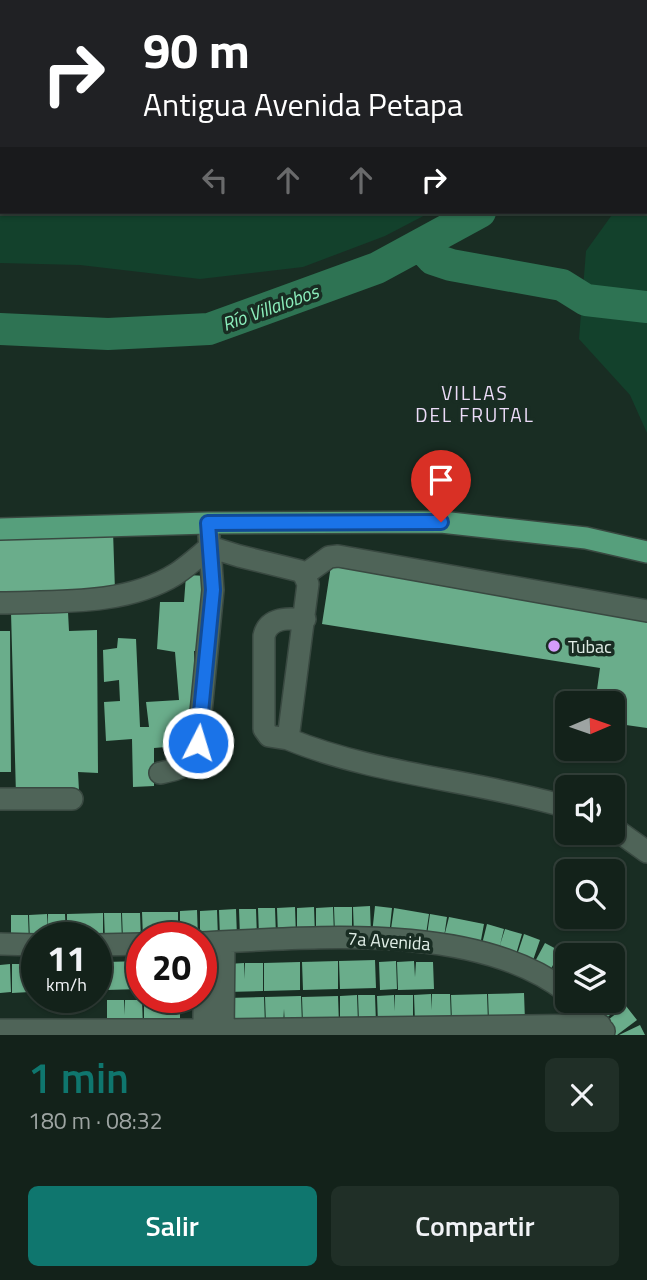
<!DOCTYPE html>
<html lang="es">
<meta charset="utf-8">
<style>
:root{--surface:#13221a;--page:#202f27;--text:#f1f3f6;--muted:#9da4a2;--line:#323f39;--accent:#0f766e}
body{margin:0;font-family:"Titillium Web",sans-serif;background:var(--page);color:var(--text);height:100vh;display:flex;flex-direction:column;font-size:26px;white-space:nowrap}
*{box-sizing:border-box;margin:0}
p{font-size:23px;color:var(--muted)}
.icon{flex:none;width:38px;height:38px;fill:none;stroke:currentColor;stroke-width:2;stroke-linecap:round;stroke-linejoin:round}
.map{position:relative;height:1035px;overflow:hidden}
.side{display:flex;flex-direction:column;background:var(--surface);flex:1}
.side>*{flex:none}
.top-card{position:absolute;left:0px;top:0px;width:648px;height:214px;box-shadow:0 2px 5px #0004,0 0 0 2px var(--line);background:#202124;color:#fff;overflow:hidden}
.needle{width:46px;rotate:88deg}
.fabs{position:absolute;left:555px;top:691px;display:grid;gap:14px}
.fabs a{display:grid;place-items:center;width:70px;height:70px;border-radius:10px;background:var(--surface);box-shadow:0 2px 5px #0004,0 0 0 2px var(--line);font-size:35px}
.speed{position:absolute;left:21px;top:922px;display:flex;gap:14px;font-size:35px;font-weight:700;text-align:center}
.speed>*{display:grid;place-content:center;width:91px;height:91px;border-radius:50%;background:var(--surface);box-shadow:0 2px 5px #0004,0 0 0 2px var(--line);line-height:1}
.speed small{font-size:18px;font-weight:400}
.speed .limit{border:10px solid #d22;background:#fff;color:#111}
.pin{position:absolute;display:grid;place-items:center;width:60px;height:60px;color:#fff;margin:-72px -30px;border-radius:50% 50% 50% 0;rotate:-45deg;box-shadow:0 0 7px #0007}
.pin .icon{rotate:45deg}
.me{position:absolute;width:77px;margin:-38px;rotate:5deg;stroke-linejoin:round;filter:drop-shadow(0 0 5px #0008)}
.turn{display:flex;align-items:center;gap:24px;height:147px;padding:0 28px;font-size:32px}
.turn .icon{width:91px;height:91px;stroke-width:2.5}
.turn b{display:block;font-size:49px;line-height:60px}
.lanes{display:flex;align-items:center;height:66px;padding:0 28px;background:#0003;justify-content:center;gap:35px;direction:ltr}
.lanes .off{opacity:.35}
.round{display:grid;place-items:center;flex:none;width:74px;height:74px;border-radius:10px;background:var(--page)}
.overview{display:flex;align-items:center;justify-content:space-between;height:119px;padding:0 28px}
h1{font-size:42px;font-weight:600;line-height:52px;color:var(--accent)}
.action{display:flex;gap:14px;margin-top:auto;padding:14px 28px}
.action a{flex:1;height:80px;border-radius:10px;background:var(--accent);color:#fff;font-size:28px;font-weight:600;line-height:80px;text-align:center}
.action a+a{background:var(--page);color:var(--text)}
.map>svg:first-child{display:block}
.green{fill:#13412c}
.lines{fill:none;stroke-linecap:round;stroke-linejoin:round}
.river{stroke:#2e7353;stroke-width:32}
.building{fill:#6aad8b}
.minor-casing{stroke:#394941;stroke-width:24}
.major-casing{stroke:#394941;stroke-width:24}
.minor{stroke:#4f6458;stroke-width:21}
.major{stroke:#569f7c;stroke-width:21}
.route-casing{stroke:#114b97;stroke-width:18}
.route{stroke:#1a73e8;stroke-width:12}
.poi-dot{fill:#d49cfb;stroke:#192d23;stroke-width:2.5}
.labels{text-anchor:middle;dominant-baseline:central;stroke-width:7;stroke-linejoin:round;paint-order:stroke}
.poi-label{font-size:18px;fill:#e2efe8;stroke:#192d23;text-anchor:start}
.street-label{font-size:18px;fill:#e2efe8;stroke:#192d23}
.water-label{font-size:19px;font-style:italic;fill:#8bedbb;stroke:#192d23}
.neighbourhood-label{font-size:19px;letter-spacing:2px;fill:#ecdcf8;stroke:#192d23}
</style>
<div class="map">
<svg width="647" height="1035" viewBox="0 0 647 1035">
<rect width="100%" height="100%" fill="#192d23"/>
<path class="green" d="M26,0h230l-230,2z
M279,0h275l-275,2z
M0,163l2,49h429l-46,24 -82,31 -103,12 -120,-14 -80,-2z
M647,165v268l-17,-38 -51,-56 7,-88 28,-39h32z"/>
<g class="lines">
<path class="river" d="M646,55l1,-2
M420,245l13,14 18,6 111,20 24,15 61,7
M0,329l108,5 101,-5 168,-61 103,-56"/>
</g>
<path class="building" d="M113,531l2,60 -115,3v-59z
M332,559l315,50v119l-35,-5v-19h-17l5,-36 -278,-44z
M186,575l22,1 -8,75h-6l2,80h-8l3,14 -37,3v38l-21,1 -1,-48 -26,2 -2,-39 16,-1 -1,-21 -15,2 -1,-32 14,-2 1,-10 18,1 4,88h9l-3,-25 33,-2 -4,-48 -18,-3 3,-47h24z
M11,612h57l1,19 28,-1 1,143 -20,-1 1,19 -63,4z
M0,631h10l1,141h-11z
M370,906l1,28 -17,1 -1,-28z
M375,906l17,2 -3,28 -17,-2z
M295,907l1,29h-18l-1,-28z
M314,907l1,28 -18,1v-28z
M333,907l1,28 -18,1v-28z
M334,907h18v28h-17z
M258,908h17l1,28 -17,1z
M394,908l35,6 -4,27 -35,-5z
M236,909l1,28 -17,1 -1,-28z
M239,909h17l1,28h-17z
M197,910l1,28h-18v-27z
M217,910l1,28h-18v-27z
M142,912h36v26h-17v-14l-1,14h-17z
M103,913v28l-7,-3h-10l-1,-12v12h-18v-24z
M104,913h17l1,28h-17z
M122,913h18l1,28h-18z
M47,914l1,16v-16h17l1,24h-29l-7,5 -1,-28z
M430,914l17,3 -3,20 5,-20 35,7 -5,27 -53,-9z
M11,915h17l1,28h-18z
M487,924l17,5 -4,16 5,-16 17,5 -8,27 -34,-9z
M524,934l16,6 -9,26 -16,-5z
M545,943l15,8 -12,24 -16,-8z
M562,952l5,3v23l-4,7 -15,-9z
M375,960l1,28 -36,1 -1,-28z
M142,961v28l-36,1v-28z
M338,961v28l-35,1 -1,-28z
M396,961l1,28 -17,1 -1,-28z
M414,961l1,16 1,-15h17l1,27 -36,1 -1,-28z
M104,962l1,28 -9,1v-28z
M300,962v28l-36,1v-28z
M244,963l1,16v-16h18v28l-36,1v-28z
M10,964l1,28 -11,1v-28z
M12,964h17l1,28 -18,1z
M31,964h6v28h-5z
M612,990l12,13 -21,18 -11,-12 8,-8h12z
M524,993l1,28 -36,1 -1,-28z
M431,994l1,16v-16h18l1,28 -36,1 -1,-28z
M487,994l1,28 -36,1 -1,-28z
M357,995l1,28 -18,1v-28z
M358,995h17l1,28h-17z
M394,995l1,16v-16h18v28l-35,1 -1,-28z
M301,996l1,28 -17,1 -1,-16 -1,16h-17l-1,-28z
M338,996l1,28 -36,1 -1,-28z
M264,997l1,28 -36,1 -1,-28z
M161,999v15l1,-15h18v28l-36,1v-28z
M107,1000h17v15l1,-15h17l1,27 -36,1z
M626,1006l11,14 -20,15h-4l-9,-12z
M640,1025l5,10h-26z"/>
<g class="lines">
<g class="minor-casing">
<path id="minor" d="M304,575l25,-18 9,-1 309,55
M0,603c57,-2 125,3 176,-29 12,-8 23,-18 34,-27l29,9 61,15 4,4 4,9 -20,155c88,36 188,41 279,68
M288,739l-19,-3 -5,-7v-93c4,-19 25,-18 41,-17
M160,773c23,-5 30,-6 38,-30l15,-153 -4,-54
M0,799h72
M612,827l35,25
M201,943c110,-5 275,-22 366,49
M0,944l37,1
M96,945l46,-1
M578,1001l26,30
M0,1030h223l377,-5
M204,1035v-92
M223,1035l1,-93"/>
</g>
<g class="major-casing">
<path id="major" d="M578,2l1,-2
M646,71l1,1
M0,147h2
M0,529l208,-6 233,-1 145,16 61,14"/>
</g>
<use href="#minor" class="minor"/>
<use href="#major" class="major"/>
</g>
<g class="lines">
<g class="route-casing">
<path id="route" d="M198,743l15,-153 -5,-67 233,-1"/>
</g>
<use href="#route" class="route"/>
</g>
<circle class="poi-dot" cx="554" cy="646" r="7"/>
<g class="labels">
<g class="poi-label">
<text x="568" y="646">Tubac</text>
</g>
<g class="street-label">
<text transform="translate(389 941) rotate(4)">7a Avenida</text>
</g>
<g class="water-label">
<text transform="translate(270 307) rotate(-20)">Río Villalobos</text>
</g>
<g class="neighbourhood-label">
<text x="475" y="392">VILLAS<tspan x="475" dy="22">DEL FRUTAL</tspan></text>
</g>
</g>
</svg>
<div class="fabs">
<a><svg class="needle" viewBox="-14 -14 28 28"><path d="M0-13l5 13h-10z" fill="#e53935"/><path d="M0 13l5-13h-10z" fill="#9da4a2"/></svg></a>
<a><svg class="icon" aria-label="sound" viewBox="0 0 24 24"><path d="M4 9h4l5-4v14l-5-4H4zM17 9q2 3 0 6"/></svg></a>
<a><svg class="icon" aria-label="search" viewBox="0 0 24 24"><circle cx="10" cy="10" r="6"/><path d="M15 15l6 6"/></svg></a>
<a><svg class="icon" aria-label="layers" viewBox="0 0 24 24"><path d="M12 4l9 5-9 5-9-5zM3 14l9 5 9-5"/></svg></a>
</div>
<div class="speed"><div>11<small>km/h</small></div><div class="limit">20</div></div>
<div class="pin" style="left:441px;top:522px;background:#d93025"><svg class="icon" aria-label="arrive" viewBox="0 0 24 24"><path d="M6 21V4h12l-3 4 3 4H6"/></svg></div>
<svg class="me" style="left:198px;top:743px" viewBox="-20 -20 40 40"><circle r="17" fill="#1a73e8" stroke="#fff" stroke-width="3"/><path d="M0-11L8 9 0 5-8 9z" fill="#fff"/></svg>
<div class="top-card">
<div class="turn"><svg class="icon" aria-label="right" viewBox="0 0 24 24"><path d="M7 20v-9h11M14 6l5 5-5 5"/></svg><div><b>90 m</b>Antigua Avenida Petapa</div></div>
<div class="lanes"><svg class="icon off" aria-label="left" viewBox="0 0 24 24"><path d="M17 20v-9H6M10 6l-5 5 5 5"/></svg><svg class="icon off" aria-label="ahead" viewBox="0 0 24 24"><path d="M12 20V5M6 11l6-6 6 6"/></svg><svg class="icon off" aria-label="ahead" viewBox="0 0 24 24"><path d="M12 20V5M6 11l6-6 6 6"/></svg><svg class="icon" aria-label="right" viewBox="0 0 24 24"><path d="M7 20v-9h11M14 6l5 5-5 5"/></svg></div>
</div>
</div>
<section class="side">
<div class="overview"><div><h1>1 min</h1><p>180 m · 08:32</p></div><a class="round"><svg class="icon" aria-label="close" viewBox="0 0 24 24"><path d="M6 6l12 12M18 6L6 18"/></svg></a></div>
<div class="action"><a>Salir</a><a>Compartir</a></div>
</section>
